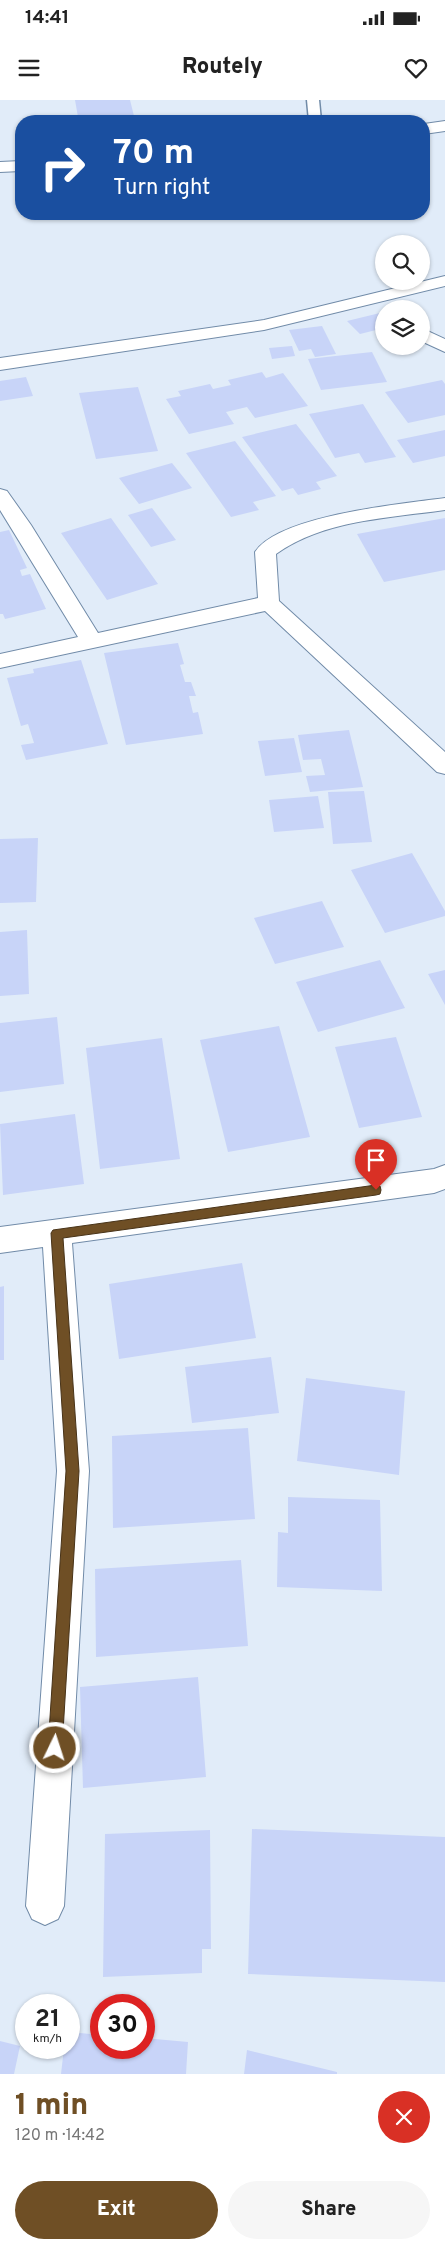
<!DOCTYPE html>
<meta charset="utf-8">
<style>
:root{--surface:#fff;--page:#f6f6f6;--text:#222;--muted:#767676;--accent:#6f4f25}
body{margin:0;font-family:Overpass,sans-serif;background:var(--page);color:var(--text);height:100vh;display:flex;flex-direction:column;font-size:19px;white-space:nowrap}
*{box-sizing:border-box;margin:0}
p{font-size:16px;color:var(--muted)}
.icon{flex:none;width:28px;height:28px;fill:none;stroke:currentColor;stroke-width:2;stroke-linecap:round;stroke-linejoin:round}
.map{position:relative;height:1974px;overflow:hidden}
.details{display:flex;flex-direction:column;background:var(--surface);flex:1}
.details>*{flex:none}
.hud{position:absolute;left:15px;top:15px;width:415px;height:105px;border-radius:20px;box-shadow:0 1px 4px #0004;background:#1a4fa0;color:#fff;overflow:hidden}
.controls{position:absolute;left:375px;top:135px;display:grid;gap:10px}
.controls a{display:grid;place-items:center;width:55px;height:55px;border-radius:50%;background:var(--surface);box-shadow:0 1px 4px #0004;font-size:25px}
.speed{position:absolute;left:15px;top:1894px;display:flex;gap:10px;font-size:25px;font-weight:700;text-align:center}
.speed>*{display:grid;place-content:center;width:65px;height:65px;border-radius:50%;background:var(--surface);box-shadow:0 1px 4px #0004;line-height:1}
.speed small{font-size:12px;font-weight:400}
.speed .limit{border:8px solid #d22;background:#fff;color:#111}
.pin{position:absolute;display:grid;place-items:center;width:42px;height:42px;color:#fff;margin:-51px -21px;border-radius:50% 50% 50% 0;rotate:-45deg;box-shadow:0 0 5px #0007}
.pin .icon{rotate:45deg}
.me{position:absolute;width:55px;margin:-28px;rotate:4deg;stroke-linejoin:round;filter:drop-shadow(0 0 4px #0008)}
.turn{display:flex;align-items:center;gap:18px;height:105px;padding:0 15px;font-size:22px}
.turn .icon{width:65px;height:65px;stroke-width:2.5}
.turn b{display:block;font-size:35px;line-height:42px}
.round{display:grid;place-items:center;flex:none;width:52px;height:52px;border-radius:26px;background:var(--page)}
.summary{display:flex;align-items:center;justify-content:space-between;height:85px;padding:0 15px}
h1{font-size:30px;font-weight:800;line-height:38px;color:var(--accent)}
.cta{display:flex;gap:10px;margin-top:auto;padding:10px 15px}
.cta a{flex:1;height:58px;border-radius:30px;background:var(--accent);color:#fff;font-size:20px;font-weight:800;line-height:58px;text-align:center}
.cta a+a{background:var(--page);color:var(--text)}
.status{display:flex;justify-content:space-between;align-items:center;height:35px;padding:0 25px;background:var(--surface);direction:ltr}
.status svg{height:14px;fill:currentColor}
header{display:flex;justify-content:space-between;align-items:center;height:65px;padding:0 15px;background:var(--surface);font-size:22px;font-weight:800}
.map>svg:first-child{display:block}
.building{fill:#c8d4f8}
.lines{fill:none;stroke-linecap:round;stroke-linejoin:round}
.service-casing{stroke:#718ba8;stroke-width:3}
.minor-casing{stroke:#718ba8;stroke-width:2}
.service{fill:#fff;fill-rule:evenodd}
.minor{fill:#fff;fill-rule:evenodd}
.route{fill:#6f4f25;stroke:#483318}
</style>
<div class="status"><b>14:41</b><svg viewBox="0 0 49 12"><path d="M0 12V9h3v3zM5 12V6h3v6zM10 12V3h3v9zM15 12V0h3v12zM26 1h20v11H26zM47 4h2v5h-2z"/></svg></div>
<header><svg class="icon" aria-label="menu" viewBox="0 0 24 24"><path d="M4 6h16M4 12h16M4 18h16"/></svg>Routely<svg class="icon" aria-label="heart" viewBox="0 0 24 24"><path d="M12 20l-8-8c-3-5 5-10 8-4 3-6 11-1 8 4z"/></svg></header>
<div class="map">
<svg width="445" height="1974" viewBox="0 0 445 1974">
<rect width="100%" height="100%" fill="#e1ecf9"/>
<path class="building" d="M75,0h55l4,16 -43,2v-2l-13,1z
M384,212v16l-24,6 -13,-13z
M322,226l14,28 -21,3 -4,-8 -12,2 -10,-21z
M292,246l3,10 -23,3 -3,-11z
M372,252l15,30 -66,8 -13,-31z
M262,272l4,6 17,-5 25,33 -53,12 -8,-11 -21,5 8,12 -45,10 -23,-35 15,-3 -3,-5 32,-7 3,5 18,-4 -3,-5z
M26,277l7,19 -33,5v-20z
M442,280l3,4v31l-37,8 -23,-31z
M138,287l20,64 -62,8 -17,-66z
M363,304l33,53 -31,6 -6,-10 -24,5 -26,-44z
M296,324l41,52 -21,6 5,7 -23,6 -5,-7 -11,3 -40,-54z
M445,330v26l-32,7 -16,-23z
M235,341l41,55 -23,6 6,8 -28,7 -45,-64z
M172,363l20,25 -53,16 -20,-26z
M152,408l24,32 -25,7 -23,-32z
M111,418l47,66 -51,16 -46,-67z
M445,418v52l-61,12 -27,-48z
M9,430l18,38 -7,2 2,6 8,-2 16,35 -41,10 -2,-5h-3v-82z
M178,543l6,21 -4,1 5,17h6l5,14h-7l4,17 5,-1 5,22 -77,11 -22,-92z
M81,560l27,84 -82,16 -5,-15 13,-2 -6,-19 -7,2 -14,-48 27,-5 -1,-4z
M349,630l14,57 -53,5 -4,-16 19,-1 -4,-16 -18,1 -5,-25z
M294,638l8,34 -37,4 -7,-35z
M364,691l8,51 -39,2 -5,-52z
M318,696l6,32 -50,4 -5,-32z
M38,738l-2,64 -36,1v-64z
M412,753l33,58v5l-60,17 -34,-63z
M322,801l22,46 -69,17 -21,-46z
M27,830l2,64 -29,2v-64z
M380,860l25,48 -87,24 -22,-50z
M445,870v35l-17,-31z
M57,917l7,67 -64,8v-69z
M279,926l31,111 -82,15 -28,-112z
M396,937l26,80 -63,11 -24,-81z
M162,938l18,121 -80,10 -14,-121z
M75,1014l9,70 -81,11 -3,-71z
M242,1163l14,75 -137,21 -10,-75z
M4,1186v74h-4v-73z
M271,1257l8,56 -87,10 -7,-56z
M306,1278l99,13 -6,84 -102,-14z
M248,1328l7,91 -142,9 -1,-92z
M288,1397l92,3 2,91 -105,-4 1,-55 10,1z
M241,1460l7,86 -152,11 -1,-88z
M198,1577l8,100 -123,11 -3,-101z
M252,1729l193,8v145l-197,-8z
M210,1730l1,119h-9v24l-99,4 2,-143z
M69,1932l32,3v13h43v-10l44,4 -2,32h-125l3,-26h5z
M0,1941l20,5 -6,28h-14z
M247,1950l90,22v2h-93z"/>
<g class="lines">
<g class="service-casing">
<path id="service" d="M307,0h12l2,21h-12z"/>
</g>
<g class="minor-casing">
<path id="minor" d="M445,21v10l-21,3v-10z
M21,61v10l-21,1v-10z
M445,176v10l-181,44 -264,40v-12l264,-38z
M421,228l24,11v13l-24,-11z
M0,389l7,2 24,34 67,108 160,-35 -3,-46c24,-37 147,-48 190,-54v12c-56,8 -122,10 -169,44l3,47 166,151v22l-8,-2 -172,-161 -265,57v-14l78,-17 -78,-127z
M445,1065v24l-11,4 -362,50 17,228 -25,435 -6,13 -13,6 -13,-6 -6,-13 31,-435 -14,-224 -43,6v-26l434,-58z"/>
</g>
<use href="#service" class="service"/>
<use href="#minor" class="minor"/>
</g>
<path class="route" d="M376,1085l4,1 1,4 -1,4 -4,1 -313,43 16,233 -17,277 -2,5 -5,2 -5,-2 -2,-5 18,-277 -15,-238 2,-3z"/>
</svg>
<div class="controls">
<a><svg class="icon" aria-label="search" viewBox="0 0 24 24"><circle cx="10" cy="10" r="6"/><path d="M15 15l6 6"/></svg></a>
<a><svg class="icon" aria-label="layers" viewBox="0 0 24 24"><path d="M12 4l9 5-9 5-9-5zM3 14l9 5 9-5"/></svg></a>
</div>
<div class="speed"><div>21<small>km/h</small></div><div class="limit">30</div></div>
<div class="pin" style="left:376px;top:1090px;background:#d93025"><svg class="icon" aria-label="arrive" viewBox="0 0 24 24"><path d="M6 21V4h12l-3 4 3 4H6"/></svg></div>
<svg class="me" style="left:55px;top:1648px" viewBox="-20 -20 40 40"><circle r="17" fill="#6f4f25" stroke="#fff" stroke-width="3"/><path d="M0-11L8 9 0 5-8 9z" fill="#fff"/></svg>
<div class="hud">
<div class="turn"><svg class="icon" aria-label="right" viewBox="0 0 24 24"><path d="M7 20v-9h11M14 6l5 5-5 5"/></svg><div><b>70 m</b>Turn right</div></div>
</div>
</div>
<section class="details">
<div class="summary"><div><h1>1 min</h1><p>120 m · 14:42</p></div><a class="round" style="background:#d93025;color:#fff"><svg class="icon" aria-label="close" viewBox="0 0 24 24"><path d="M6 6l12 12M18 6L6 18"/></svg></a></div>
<div class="cta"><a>Exit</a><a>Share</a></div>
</section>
